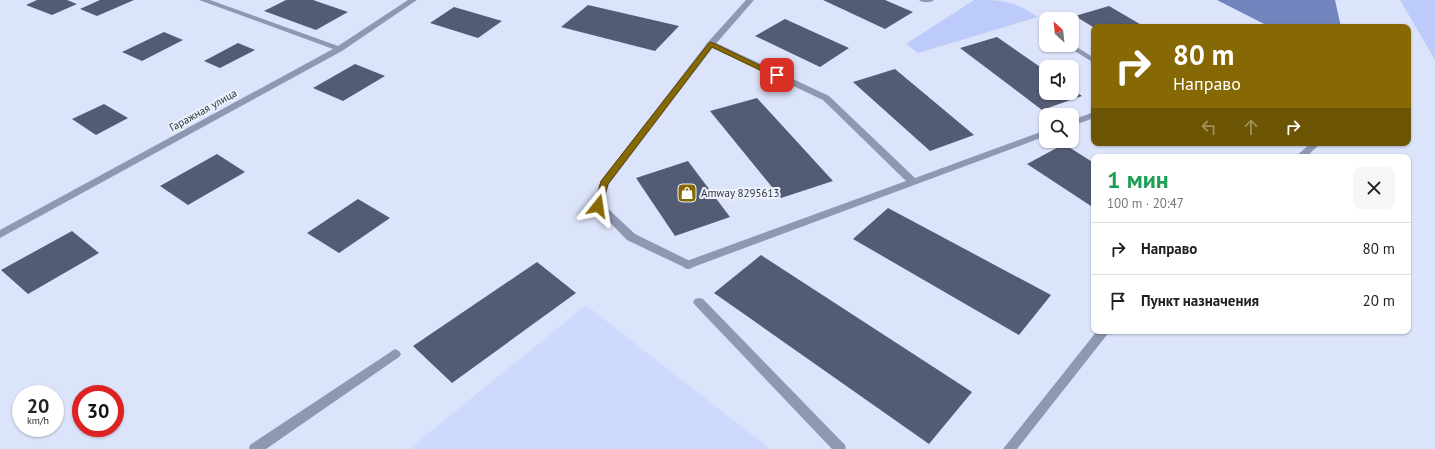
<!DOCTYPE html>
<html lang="ru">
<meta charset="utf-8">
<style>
:root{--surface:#fff;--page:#f6f6f6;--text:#222;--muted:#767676;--line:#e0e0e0}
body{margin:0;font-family:"PT Sans",sans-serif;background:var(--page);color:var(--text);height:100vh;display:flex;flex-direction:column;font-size:15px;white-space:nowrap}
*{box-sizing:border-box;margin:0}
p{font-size:13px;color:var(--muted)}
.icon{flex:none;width:22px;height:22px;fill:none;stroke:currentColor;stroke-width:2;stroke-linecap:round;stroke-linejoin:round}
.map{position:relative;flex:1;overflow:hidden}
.side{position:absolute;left:1091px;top:154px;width:320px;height:180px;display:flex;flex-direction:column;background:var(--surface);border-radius:8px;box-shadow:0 1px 3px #0004}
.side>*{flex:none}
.hud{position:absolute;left:1091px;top:24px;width:320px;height:122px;border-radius:8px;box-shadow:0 1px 3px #0004;background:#866905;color:#fff;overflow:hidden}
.needle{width:26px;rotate:333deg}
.controls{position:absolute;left:1039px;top:12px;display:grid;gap:8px}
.controls a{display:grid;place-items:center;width:40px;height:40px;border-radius:8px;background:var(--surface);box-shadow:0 1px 3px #0004;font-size:20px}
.speed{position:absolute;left:12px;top:385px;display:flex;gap:8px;font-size:20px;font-weight:700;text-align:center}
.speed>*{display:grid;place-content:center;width:52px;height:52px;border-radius:50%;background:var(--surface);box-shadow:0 1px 3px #0004;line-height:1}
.speed small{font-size:10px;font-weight:400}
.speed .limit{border:6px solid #d22;background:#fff;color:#111}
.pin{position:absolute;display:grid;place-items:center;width:34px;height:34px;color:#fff;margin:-17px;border-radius:8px;box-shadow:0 2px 6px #0006}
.me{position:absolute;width:44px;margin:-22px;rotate:15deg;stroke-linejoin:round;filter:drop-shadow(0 0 3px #0008)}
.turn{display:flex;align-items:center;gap:14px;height:84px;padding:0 16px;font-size:18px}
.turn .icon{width:52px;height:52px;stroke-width:2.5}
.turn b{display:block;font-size:28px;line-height:34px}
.lanes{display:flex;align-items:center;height:38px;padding:0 16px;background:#0003;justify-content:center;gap:20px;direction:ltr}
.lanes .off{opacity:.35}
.round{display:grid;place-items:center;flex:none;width:42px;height:42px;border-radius:8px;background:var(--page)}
.summary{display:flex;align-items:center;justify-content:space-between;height:68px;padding:0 16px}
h1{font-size:24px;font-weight:800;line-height:30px;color:#1e9e55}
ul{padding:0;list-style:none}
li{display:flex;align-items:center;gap:12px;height:52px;padding:0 16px;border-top:1px solid var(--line)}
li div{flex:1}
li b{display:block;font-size:15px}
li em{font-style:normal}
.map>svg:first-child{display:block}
.built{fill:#cddafd}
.green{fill:#bccbf9}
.water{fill:#7284be}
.building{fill:#535c74}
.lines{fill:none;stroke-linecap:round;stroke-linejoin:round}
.service{fill:#8e98b2;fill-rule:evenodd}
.minor{fill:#8e98b2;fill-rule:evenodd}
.route{fill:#866905;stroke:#574403}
.labels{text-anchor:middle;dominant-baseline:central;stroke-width:4;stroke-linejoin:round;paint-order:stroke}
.street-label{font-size:11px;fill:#30343f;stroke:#edf2fd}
.poi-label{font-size:11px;fill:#30343f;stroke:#edf2fd;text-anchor:start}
</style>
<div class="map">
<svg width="1435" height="449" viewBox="0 0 1435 449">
<rect width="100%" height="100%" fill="#dce4fb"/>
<path class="built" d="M586,305l184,144h-361z"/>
<path class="green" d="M974,0c30,0 38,0 64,17l-120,36 -12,-9z
M1400,0h35v60z"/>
<path class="water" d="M1217,0h118l6,27h-71z"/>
<path class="building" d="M37,0h30l10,4 -25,11 -26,-10z
M100,0h34l-37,16 -17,-7z
M286,0h27l35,12 -32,18 -52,-19z
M823,0h62l28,12 -28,17z
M588,5l91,21 -24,25 -94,-24z
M1109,6l36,21h-52l-18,-11z
M454,7l48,14 -24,17 -48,-15z
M785,19l64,29 -29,19 -65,-31z
M164,32l19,8 -41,21 -20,-9z
M997,37l49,34v22h26v-4l10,7 -40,14 -82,-62z
M238,43l17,7 -35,18 -16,-7z
M355,64l30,12 -42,25 -30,-13z
M895,69l79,66 -44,16 -77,-69z
M757,98l76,83 -52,17 -71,-87z
M104,104l24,14 -32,17 -24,-16z
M1064,144l30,19v45l-67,-44z
M217,154l28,18 -57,33 -28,-19z
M688,161l42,56 -55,19 -39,-58z
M358,199l32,19 -51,35 -32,-20z
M888,208l163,87 -32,40 -166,-96z
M72,231l27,22 -71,41 -27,-24z
M761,255l211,137 -43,52 -215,-151z
M537,262l39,31 -124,90 -39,-37z"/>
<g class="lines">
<path class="service" d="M919,0h15c-3,3 -12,3 -15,0z
M1039,26l7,1v5l-7,-2z
M708,42h6l115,54 86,82 131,-48v6l-358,133 -4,-1 -1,-3 1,-3 222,-81 -83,-81 -115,-54z
M1072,44l22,14v5l-29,-18h7z
M1094,112v6l-22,8v-6z
M1311,143h10l-15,14h-11z
M699,298l4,1 142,146 1,4h-14l-137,-144 -2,-3 2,-3z
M1097,331h13l-93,118h-14z
M395,349l4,2 2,3 -2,3 -133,92h-17l1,-4z"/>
<path class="minor" d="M199,0h11l128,46 70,-46h9l-75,51 -342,187v-8l333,-181z
M746,0h8l-40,46 -105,138 -6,20 32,30 57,28 1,3 -1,3 -4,1 -61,-29 -34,-35 8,-24 107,-139z"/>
</g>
<path class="route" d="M711,42l69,33 -1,2h-5l-62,-30 -104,137 -7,24h-6l-1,-2 7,-25 108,-138z"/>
<defs>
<g id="shop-square" transform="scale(1)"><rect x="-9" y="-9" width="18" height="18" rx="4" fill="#866905" stroke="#edf2fd"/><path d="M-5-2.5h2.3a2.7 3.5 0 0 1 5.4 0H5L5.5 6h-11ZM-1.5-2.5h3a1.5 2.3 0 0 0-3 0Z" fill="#fff"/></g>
</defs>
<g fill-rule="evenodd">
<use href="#shop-square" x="687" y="193"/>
</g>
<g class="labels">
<g class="street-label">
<text transform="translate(203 110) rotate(-29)">Гаражная улица</text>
</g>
<g class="poi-label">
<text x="701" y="193">Amway 8295613</text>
</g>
</g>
</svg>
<div class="controls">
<a><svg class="needle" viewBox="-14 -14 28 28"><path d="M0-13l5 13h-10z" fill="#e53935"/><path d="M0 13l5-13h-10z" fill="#767676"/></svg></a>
<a><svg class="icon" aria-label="sound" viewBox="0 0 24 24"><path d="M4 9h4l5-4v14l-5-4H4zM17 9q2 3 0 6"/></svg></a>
<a><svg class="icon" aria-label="search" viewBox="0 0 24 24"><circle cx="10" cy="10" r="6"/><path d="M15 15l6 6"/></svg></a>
</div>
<div class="speed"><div>20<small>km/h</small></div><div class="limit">30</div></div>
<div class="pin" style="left:777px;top:75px;background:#d93025"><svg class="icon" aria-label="arrive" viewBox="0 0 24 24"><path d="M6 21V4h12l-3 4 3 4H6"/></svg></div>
<svg class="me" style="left:598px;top:206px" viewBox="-20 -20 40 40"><path d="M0-17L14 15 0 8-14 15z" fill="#866905" stroke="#fff" stroke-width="4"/></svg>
<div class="hud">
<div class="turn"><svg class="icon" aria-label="right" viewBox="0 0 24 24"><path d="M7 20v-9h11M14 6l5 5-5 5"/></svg><div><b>80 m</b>Направо</div></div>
<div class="lanes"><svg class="icon off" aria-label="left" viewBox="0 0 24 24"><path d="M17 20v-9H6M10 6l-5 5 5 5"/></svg><svg class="icon off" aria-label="ahead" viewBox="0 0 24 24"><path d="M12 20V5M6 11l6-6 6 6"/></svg><svg class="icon" aria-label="right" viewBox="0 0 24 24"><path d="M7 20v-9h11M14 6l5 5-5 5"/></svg></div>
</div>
<section class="side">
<div class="summary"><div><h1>1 мин</h1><p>100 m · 20:47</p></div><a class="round"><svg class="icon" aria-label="close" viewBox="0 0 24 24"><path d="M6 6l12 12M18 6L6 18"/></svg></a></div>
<ul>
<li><svg class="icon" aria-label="right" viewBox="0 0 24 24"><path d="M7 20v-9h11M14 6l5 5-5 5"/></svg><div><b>Направо</b></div><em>80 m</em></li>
<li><svg class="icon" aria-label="arrive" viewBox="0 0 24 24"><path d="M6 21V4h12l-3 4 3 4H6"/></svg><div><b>Пункт назначения</b></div><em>20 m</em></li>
</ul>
</section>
</div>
